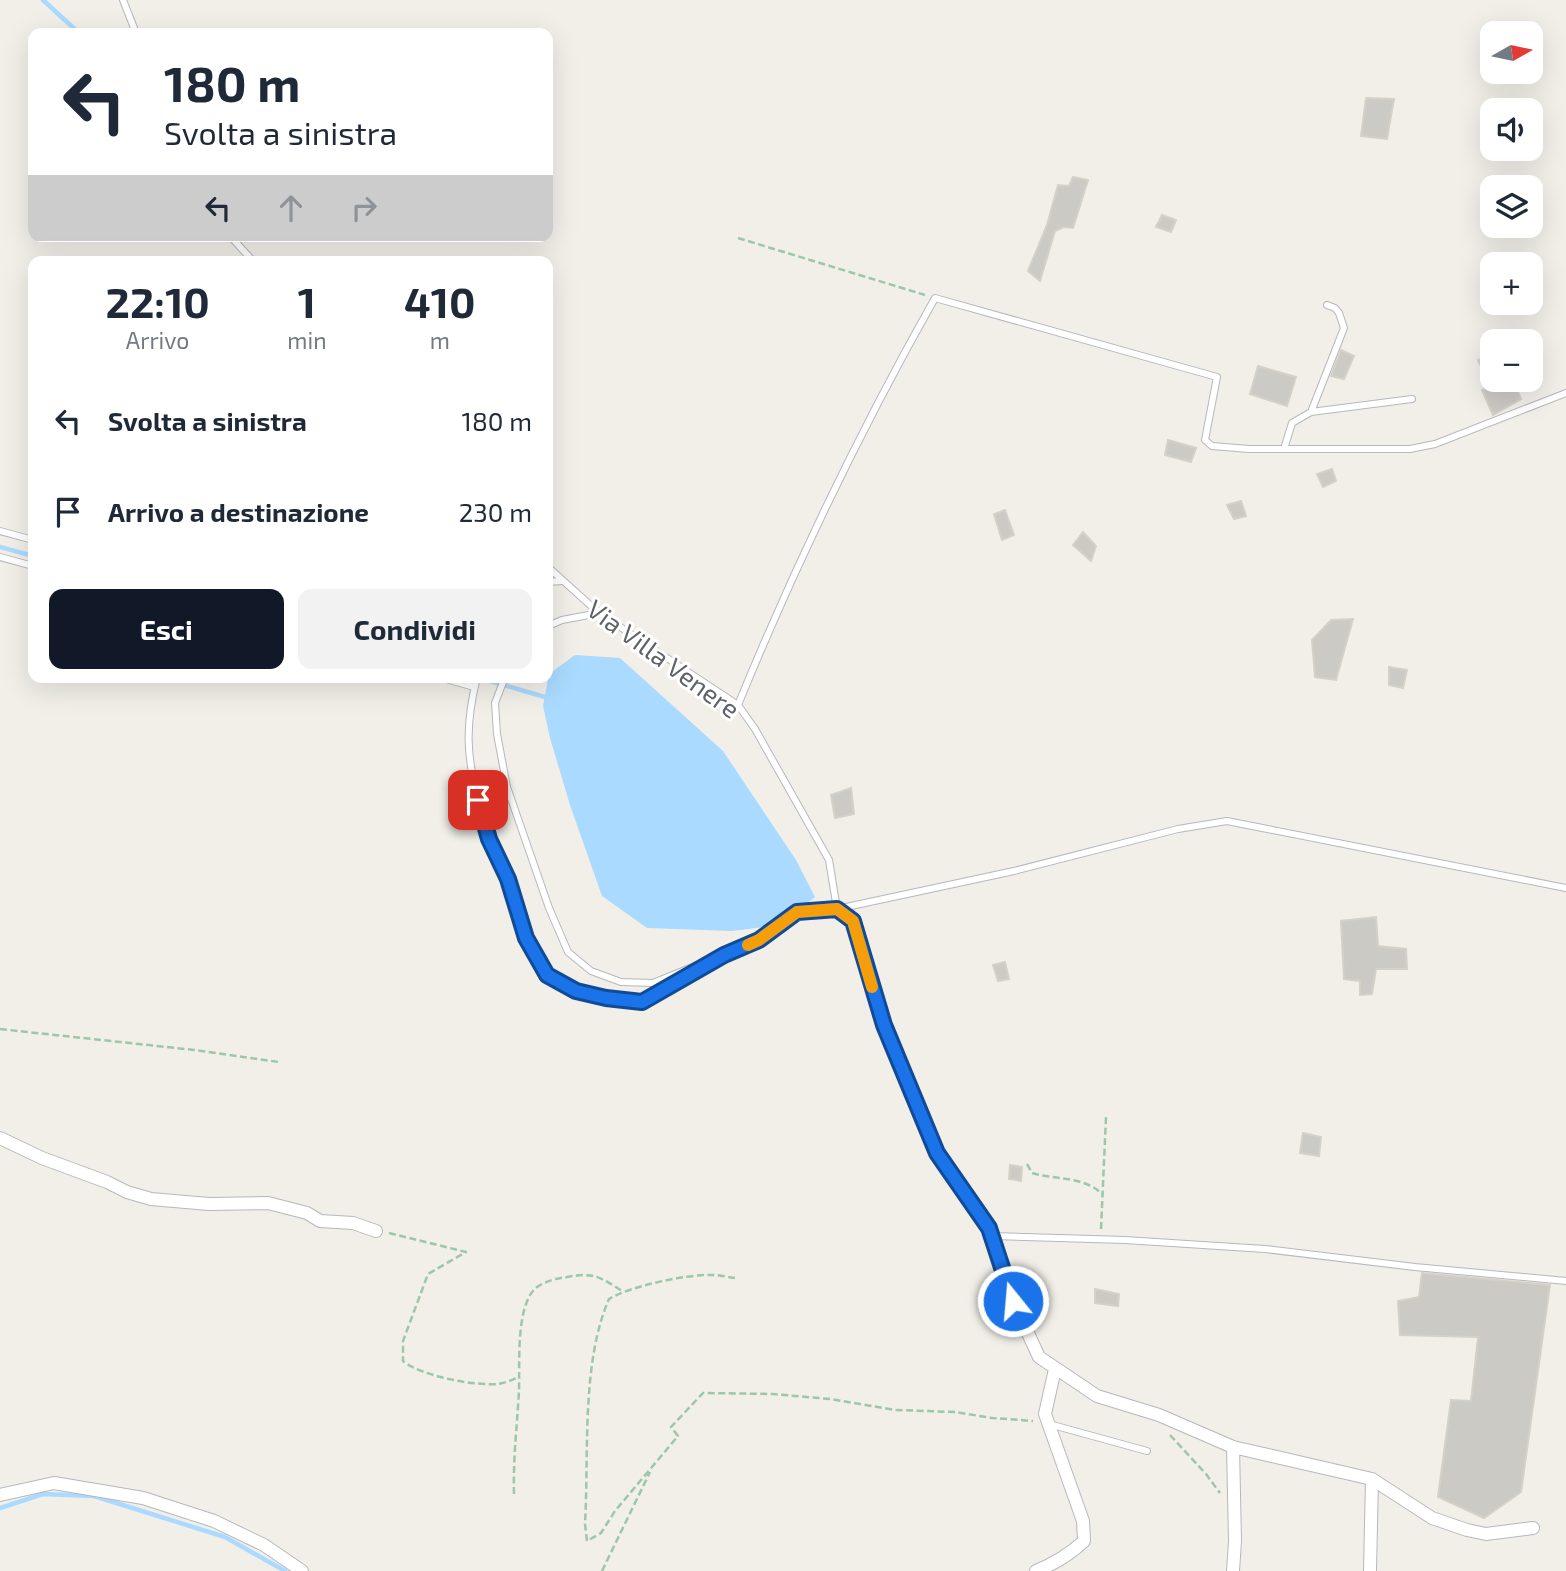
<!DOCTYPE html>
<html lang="it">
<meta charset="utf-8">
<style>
:root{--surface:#fff;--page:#f2f2f3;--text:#1f2937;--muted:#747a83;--accent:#111827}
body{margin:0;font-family:"Exo 2",sans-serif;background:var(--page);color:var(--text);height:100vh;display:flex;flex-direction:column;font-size:26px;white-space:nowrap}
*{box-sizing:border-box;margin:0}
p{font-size:23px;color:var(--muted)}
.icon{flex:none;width:38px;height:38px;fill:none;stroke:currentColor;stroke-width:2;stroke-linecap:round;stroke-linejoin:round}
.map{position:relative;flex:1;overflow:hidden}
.drawer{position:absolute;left:28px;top:256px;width:525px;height:427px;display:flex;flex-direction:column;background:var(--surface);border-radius:14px;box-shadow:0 7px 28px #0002}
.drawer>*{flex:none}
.hud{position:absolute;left:28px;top:28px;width:525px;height:214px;border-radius:14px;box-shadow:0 7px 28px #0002;background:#fff;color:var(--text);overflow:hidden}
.needle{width:46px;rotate:81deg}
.buttons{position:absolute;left:1480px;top:21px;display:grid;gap:14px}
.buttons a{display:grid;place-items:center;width:63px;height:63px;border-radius:14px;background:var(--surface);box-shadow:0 7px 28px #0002;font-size:35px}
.pin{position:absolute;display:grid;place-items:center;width:60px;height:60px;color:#fff;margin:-30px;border-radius:14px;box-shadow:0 4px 10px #0006}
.me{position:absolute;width:77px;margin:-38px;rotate:343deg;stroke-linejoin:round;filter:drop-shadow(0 0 5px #0008)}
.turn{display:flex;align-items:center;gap:24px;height:147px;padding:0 21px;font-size:32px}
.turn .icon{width:91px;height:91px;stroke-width:2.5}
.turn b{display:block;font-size:49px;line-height:60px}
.lanes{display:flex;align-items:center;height:66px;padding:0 21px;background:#0003;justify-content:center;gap:35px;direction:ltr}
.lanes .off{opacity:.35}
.eta{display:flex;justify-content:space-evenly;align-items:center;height:119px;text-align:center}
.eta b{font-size:42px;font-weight:700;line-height:49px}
.action{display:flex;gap:14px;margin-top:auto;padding:14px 21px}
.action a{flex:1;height:80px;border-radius:14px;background:var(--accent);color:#fff;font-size:28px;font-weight:700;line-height:80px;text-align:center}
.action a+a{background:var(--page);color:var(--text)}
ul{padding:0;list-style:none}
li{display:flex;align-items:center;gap:21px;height:91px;padding:0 21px}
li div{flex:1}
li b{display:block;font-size:26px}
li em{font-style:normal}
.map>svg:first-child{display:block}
.water{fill:#aadaff}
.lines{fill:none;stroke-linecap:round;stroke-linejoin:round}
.stream{stroke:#aadaff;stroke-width:4.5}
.building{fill:#cccac5;stroke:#d6d1c6;stroke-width:2}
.lane-casing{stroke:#b5b8bc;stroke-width:8}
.street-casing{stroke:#b5b8bc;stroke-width:14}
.path{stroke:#9cc7a9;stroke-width:2.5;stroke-dasharray:7 3.5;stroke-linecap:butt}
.lane{stroke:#fff;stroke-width:6}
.street{stroke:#fff;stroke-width:12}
.route-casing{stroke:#114b97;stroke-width:18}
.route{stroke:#1a73e8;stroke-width:12}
.slow{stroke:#f59e0b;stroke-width:12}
.labels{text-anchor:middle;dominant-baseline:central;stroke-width:6;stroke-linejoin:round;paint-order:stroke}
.street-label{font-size:26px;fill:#5f6368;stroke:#fff}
</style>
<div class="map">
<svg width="1566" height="1571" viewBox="0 0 1566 1571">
<rect width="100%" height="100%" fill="#f1efe8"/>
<path class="water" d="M575,655l45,3 103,93 73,109 19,37 -34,28 -49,6 -85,-3 -45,-32 -32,-91 -20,-67 -7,-32 6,-32z"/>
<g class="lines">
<path class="stream" d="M43,0l36,33
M0,547l33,9
M476,677l69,20
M0,1508l43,-14 51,2 131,41 60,34"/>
</g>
<path class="building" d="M1366,98l28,1 -7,40 -26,-3z
M1073,177l15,3 -15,48 -9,-1 -9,4 -15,50 -12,-10 19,-46 11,-40 11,1z
M1162,215l14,5 -5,12 -15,-5z
M1341,350l13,6 -10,23 -13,-3z
M1493,354v26h20l8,19 -28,16 -11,-25 9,-4 -13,-26z
M1258,366l38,11 -9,29 -37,-12z
M1168,440l28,8 -5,14 -26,-7z
M1332,469l4,12 -13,6 -6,-13z
M1241,501l5,15 -12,3 -7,-14z
M1005,510l9,25 -12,5 -8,-26z
M1083,532l13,14 -5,15 -18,-16z
M1353,619l-17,61 -21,-3 -3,-37 19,-20z
M1389,667l18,3 -4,18 -14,-3z
M851,788l3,26 -19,4 -4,-23z
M1376,917l2,29 28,3 1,20h-31l-4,25 -12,1v-14l-16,-2 -3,-58z
M1005,962l4,17 -11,2 -5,-16z
M1303,1133l18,4 -2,19 -19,-3z
M1010,1165l12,2 -1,14 -12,-2z
M1422,1273l128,12 -29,207 -37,26 -46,-21 13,-97 20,1 7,-64 -78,-2 -2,-34 21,-4z
M1095,1289l24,5 -1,12 -23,-3z"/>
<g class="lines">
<g class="lane-casing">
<path id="lane" d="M123,0l13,33
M230,236l23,25
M1311,412l33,-84 -5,-15 -4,-5 -8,-3
M1284,449l8,-26 19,-11 101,-13
M0,531l33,9
M0,557l33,9
M548,567l51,46 139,92 17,24 74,131 8,49
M548,582l14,-1
M548,626l14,-6 37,-7
M439,677l35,10
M477,677c-12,49 -11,78 2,127 3,12 6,24 10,36 5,13 13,25 18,39 13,32 18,65 38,93 14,19 73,32 96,30 15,-2 55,-30 70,-39
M505,677l-10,26 2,31 10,53 42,121 19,44 23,19 30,11 32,1 106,-43 38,-28 40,-3 177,-38 164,-42 49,-8 339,67
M738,705c57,-139 123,-276 197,-407l282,79 -12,63 7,6 37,3h161l25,-5 131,-51
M993,1236l132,4 140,9 150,18 151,14
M1049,1424l98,27"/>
</g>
<g class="street-casing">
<path id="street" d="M837,909l16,12 31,104 53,128 52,75 24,73 26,56 58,39 62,19 74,32 139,32 60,39 35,12 19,4 47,-6
M0,1138l42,20 65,24 20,10 24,7 58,5 59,-1 39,10 13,8 33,2 23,8
M1233,1447l2,94 -2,30
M0,1495l54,-12 89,15 71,23 50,24 38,26
M1036,1571c18,-7 34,-17 48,-30l-1,-20 -38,-107 10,-45
M1370,1571l2,-92"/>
</g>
<path class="path" d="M738,238l187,57
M0,1029l194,21 85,12
M1027,1164l5,9c23,7 52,3 70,21
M1101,1229l5,-112
M389,1233l77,19 -38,22 -25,67v20c18,15 71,25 95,23 7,-1 14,-4 21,-7
M735,1278c-7,-1 -15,-3 -23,-3 -24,-1 -82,11 -103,24 -28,64 -20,156 -24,225l2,17 14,-8 14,-22 63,-75 -7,-9 32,-34 70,1 57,5 65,11 60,2 37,6 41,3
M1170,1435l36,39 14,19
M514,1494c-1,-35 3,-68 5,-103 1,-25 -4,-87 18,-104 9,-6 20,-9 30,-10 27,-5 33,0 55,14
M602,1571l48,-99"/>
<use href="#lane" class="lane"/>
<use href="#street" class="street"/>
</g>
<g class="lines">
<g class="route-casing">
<path id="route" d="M478,800l11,39 19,40 18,59 21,37 29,16 30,7 36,4 82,-47 35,-15 38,-28 40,-3 16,12 31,104 53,128 52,75 24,73"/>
</g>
<use href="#route" class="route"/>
<path class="slow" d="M748,945l11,-5 38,-28 40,-3 16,12 19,66"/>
</g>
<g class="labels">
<g class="street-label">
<text transform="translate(664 658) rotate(36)">Via Villa Venere</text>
</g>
</g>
</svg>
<div class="buttons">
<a><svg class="needle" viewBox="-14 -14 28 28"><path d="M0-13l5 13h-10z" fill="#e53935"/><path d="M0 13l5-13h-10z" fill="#747a83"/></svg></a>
<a><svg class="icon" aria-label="sound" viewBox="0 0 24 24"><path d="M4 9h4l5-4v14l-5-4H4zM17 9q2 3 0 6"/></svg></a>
<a><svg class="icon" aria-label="layers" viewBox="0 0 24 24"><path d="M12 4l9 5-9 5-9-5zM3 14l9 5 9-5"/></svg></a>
<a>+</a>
<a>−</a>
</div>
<div class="pin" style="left:478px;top:800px;background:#d93025"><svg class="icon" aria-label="arrive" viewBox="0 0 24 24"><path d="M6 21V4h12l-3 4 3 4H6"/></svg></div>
<svg class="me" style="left:1013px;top:1301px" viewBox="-20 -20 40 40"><circle r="17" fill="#1a73e8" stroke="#fff" stroke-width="3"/><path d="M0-11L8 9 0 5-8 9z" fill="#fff"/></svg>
<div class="hud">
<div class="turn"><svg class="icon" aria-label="left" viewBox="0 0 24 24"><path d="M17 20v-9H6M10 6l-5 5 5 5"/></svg><div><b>180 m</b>Svolta a sinistra</div></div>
<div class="lanes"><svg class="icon" aria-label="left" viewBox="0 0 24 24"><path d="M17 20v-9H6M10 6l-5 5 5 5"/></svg><svg class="icon off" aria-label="ahead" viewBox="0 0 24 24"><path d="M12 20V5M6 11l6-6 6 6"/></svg><svg class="icon off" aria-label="right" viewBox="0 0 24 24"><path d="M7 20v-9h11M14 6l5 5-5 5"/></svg></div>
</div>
<section class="drawer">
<div class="eta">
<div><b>22:10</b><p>Arrivo</p></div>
<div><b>1</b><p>min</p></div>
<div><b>410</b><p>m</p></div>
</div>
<ul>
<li><svg class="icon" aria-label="left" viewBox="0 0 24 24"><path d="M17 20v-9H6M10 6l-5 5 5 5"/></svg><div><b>Svolta a sinistra</b></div><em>180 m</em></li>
<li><svg class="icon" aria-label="arrive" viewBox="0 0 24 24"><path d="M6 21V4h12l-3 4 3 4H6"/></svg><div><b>Arrivo a destinazione</b></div><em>230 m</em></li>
</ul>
<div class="action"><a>Esci</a><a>Condividi</a></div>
</section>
</div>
